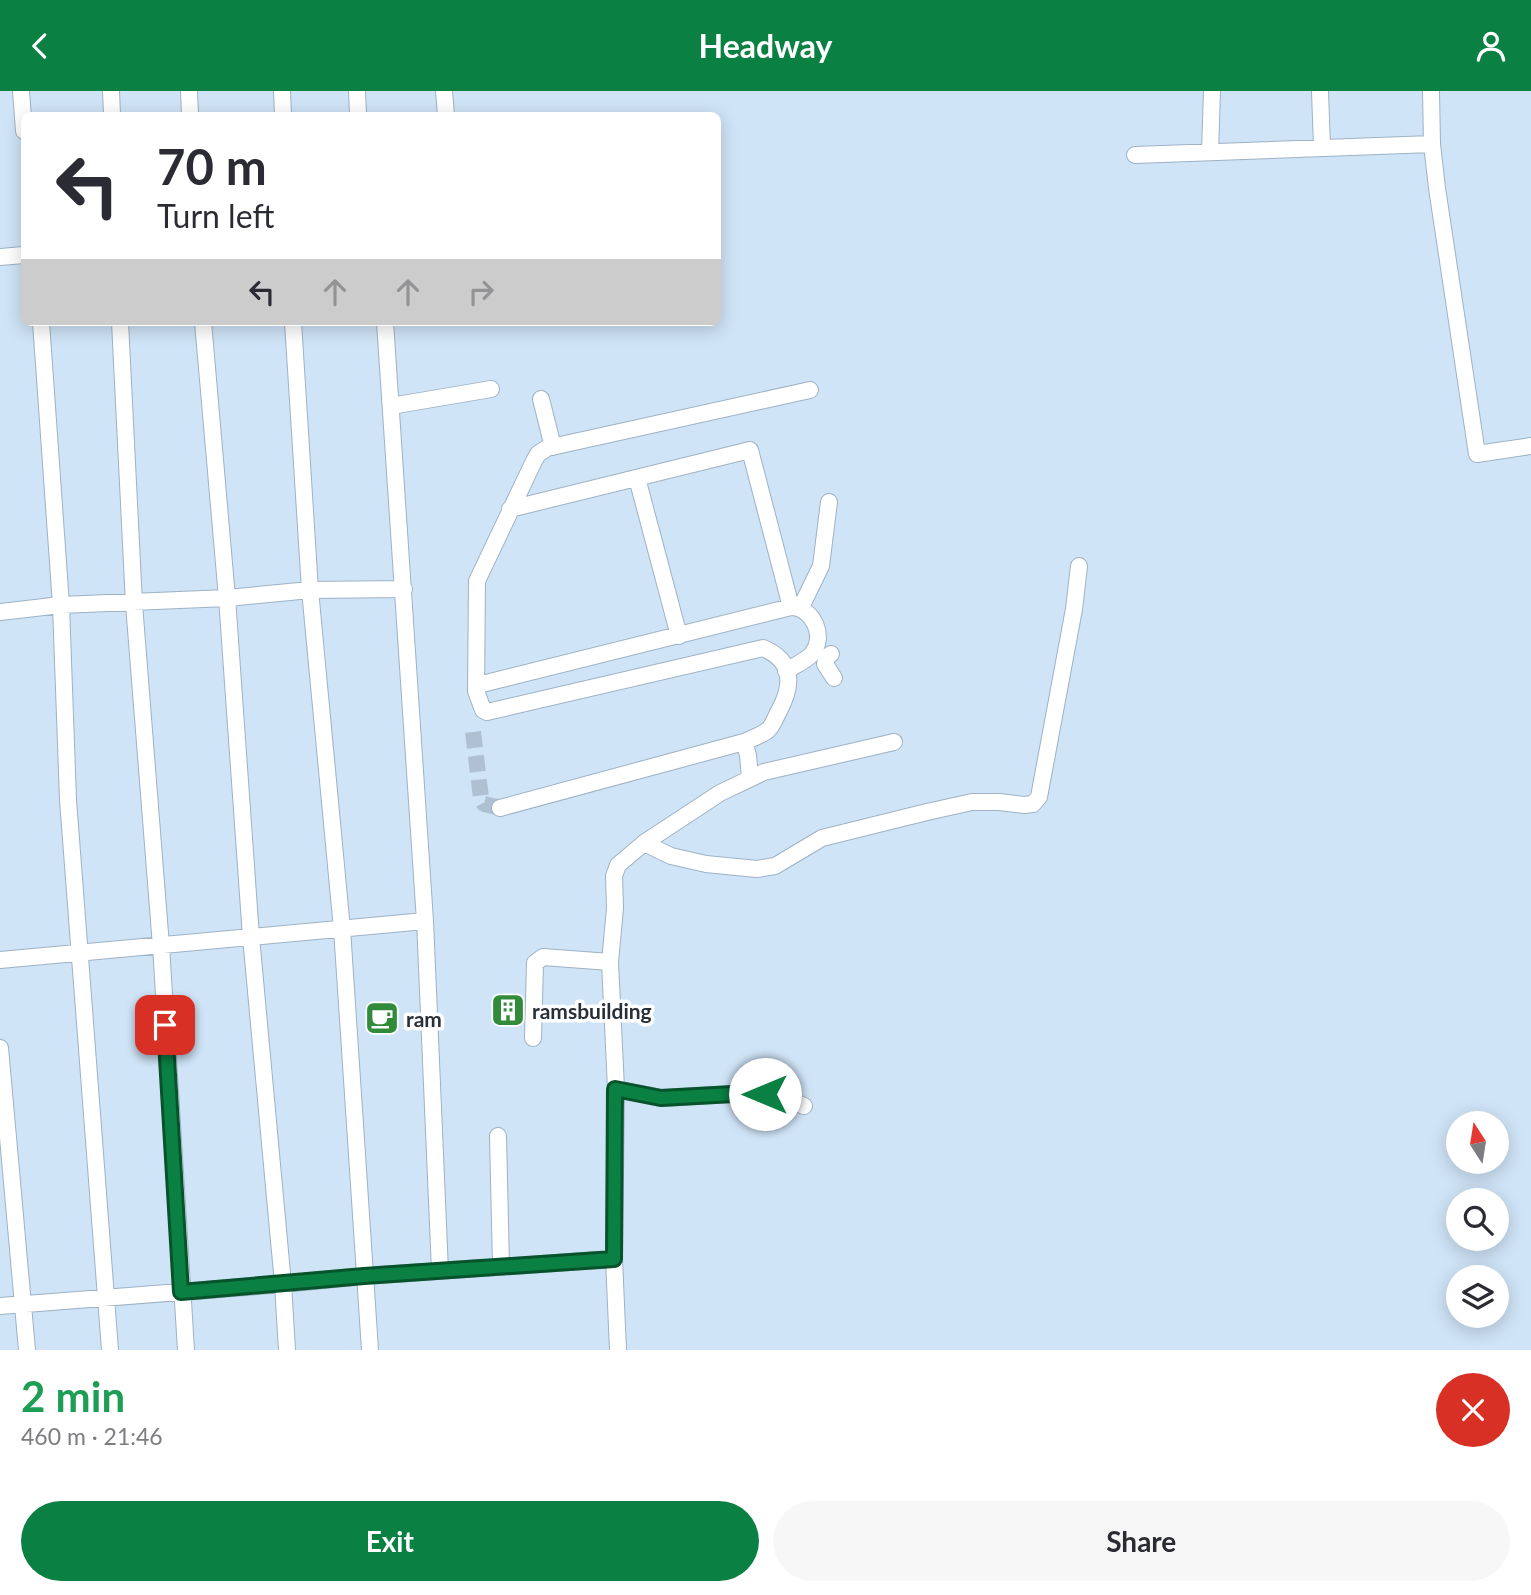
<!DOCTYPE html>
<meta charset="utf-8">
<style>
:root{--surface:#fff;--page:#f7f7f7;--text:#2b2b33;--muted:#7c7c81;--accent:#0b8043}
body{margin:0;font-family:Lato,sans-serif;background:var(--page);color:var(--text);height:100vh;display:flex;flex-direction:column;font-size:26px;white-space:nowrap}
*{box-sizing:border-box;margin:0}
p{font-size:23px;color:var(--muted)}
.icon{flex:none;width:38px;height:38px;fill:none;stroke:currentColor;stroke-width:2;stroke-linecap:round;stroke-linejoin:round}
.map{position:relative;height:1259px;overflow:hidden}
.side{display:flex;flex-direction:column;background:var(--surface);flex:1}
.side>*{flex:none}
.guide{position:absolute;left:21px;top:21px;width:700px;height:214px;border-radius:10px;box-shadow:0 4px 18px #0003;background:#fff;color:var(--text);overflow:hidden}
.needle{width:46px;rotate:348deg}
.tools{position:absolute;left:1446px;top:1020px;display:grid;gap:14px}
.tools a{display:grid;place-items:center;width:63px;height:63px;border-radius:50%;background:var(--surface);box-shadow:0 4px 18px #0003;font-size:35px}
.pin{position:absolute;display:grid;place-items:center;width:60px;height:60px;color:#fff;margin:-30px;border-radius:14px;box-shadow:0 4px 10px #0006}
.me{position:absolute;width:77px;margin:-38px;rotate:270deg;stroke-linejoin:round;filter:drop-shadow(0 0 5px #0008)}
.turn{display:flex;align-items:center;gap:24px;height:147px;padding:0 21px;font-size:32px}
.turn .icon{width:91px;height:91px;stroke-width:2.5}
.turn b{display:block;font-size:49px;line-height:60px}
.lanes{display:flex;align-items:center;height:66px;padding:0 21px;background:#0003;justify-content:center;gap:35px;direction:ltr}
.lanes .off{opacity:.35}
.round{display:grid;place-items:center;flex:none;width:74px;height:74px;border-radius:37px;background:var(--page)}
.overview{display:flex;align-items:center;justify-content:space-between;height:119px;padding:0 21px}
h1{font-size:42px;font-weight:700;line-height:52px;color:#1e9e55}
.action{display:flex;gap:14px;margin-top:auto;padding:14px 21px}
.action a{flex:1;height:80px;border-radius:42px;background:var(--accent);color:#fff;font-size:28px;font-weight:700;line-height:80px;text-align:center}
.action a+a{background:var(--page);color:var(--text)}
header{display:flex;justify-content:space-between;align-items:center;height:91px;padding:0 21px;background:var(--accent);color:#fff;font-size:32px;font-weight:700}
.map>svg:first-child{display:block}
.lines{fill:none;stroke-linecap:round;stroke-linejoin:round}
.minor-tunnel{stroke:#aec0d1;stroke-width:16;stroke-dasharray:16 8;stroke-linecap:butt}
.minor-casing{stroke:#9eb2c4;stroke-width:18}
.minor{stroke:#fff;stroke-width:16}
.route-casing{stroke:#07532c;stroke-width:18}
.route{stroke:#0b8043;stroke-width:12}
.labels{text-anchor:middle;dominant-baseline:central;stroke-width:7;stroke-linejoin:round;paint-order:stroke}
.poi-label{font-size:21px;font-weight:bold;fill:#283037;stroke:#fff;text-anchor:start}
</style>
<header><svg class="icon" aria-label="back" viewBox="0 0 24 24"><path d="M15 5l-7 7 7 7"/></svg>Headway<svg class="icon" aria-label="person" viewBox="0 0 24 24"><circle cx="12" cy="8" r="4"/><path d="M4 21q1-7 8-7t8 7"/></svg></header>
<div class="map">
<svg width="1531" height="1259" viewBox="0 0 1531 1259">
<rect width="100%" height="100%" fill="#cfe4f7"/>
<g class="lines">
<path class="minor-tunnel" d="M473,641l8,66 3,6 16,4"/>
<g class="minor-casing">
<path id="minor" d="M21,0l3,40
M111,0l1,24
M189,0l1,24
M282,0l1,24
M357,0l1,24
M444,0l2,24
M1320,0l2,57
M1431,0l1,53 5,44 40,266 54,-8
M1210,61l2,-61
M1135,64l297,-11
M0,166l24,-2
M41,231l20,283 7,195 42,550
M120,231l14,282 27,342 25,404
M203,231l24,276 24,339 32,347 4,66
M293,231l17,268 32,339 28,421
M541,308l12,48
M391,315l100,-17
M637,387l42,158
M510,418l240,-59 41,157
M801,516l20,-41 8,-64
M0,521l61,-7 166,-7 83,-8 94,-1
M831,563l-4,3 -2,7 9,14
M478,594l313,-78c22,0 36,30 20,48 -6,6 -17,11 -25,16
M750,687l-2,-23 -4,-13c7,-3 18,-7 24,-12 5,-4 8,-14 11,-19 14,-26 15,-50 -16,-63l-276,64 -4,-2 -7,-19 1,-110 57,-120 4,-7 9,-6 263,-58
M500,717l244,-66
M644,752l27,13 35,8 51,5 18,-3 47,-28 105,-26 45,-10h27l25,3 9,-1 6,-7 35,-188 5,-43
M425,830l15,350
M0,869l425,-39 -40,-599
M533,947l2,-75 8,-6 67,5
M0,957l27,302
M616,998l45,9 90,-5 29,3 24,10
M498,1045l3,130
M0,1215l283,-22 81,-8 250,-17
M618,1259l-4,-91 2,-170 -6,-127 5,-54 -1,-32 4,-11 26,-22 76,-50 44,-21 130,-30"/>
</g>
<use href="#minor" class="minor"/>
</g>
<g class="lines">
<g class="route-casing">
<path id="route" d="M165,934l16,267 183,-16 250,-17 1,-170 46,9 90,-5 14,1"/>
</g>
<use href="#route" class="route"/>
</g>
<defs>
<g id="building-square" transform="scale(1.75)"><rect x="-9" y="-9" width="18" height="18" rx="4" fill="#328b3b" stroke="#fff"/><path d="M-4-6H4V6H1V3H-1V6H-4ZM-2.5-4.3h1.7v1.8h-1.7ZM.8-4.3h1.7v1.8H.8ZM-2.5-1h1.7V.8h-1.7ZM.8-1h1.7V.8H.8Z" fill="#fff"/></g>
<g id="cafe-square" transform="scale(1.75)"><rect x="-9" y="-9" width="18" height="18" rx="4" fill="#328b3b" stroke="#fff"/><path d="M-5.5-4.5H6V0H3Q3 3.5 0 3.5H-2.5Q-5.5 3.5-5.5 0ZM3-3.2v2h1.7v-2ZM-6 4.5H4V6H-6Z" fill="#fff"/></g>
</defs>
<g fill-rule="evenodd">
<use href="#building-square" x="508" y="919"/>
<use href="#cafe-square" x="382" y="927"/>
</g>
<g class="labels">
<g class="poi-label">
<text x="532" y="919">ramsbuilding</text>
<text x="406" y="927">ram</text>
</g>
</g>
</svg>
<div class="tools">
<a><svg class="needle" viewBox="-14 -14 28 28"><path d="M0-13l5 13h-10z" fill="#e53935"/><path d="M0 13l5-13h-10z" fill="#7c7c81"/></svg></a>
<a><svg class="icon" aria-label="search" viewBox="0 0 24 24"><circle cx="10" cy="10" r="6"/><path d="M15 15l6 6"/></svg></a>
<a><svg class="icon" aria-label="layers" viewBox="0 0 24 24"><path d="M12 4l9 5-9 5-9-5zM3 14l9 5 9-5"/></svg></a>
</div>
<div class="pin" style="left:165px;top:934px;background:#d93025"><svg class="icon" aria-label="arrive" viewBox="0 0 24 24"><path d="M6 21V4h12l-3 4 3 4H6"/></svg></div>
<svg class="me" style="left:765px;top:1003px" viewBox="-20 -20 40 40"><circle r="19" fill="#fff"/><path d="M0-13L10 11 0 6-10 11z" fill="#0b8043"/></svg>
<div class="guide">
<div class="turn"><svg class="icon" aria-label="left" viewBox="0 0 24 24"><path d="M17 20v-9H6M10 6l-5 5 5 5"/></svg><div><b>70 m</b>Turn left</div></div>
<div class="lanes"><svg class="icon" aria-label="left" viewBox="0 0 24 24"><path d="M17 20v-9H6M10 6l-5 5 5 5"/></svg><svg class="icon off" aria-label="ahead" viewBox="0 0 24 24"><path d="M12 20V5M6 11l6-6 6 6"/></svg><svg class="icon off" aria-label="ahead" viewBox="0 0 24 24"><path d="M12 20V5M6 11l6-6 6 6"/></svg><svg class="icon off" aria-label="right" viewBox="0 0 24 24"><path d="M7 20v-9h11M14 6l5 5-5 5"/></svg></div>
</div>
</div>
<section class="side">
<div class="overview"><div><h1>2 min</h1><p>460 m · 21:46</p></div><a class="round" style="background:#d93025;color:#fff"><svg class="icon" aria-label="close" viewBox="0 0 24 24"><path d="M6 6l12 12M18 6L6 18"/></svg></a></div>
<div class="action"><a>Exit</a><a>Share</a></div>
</section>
